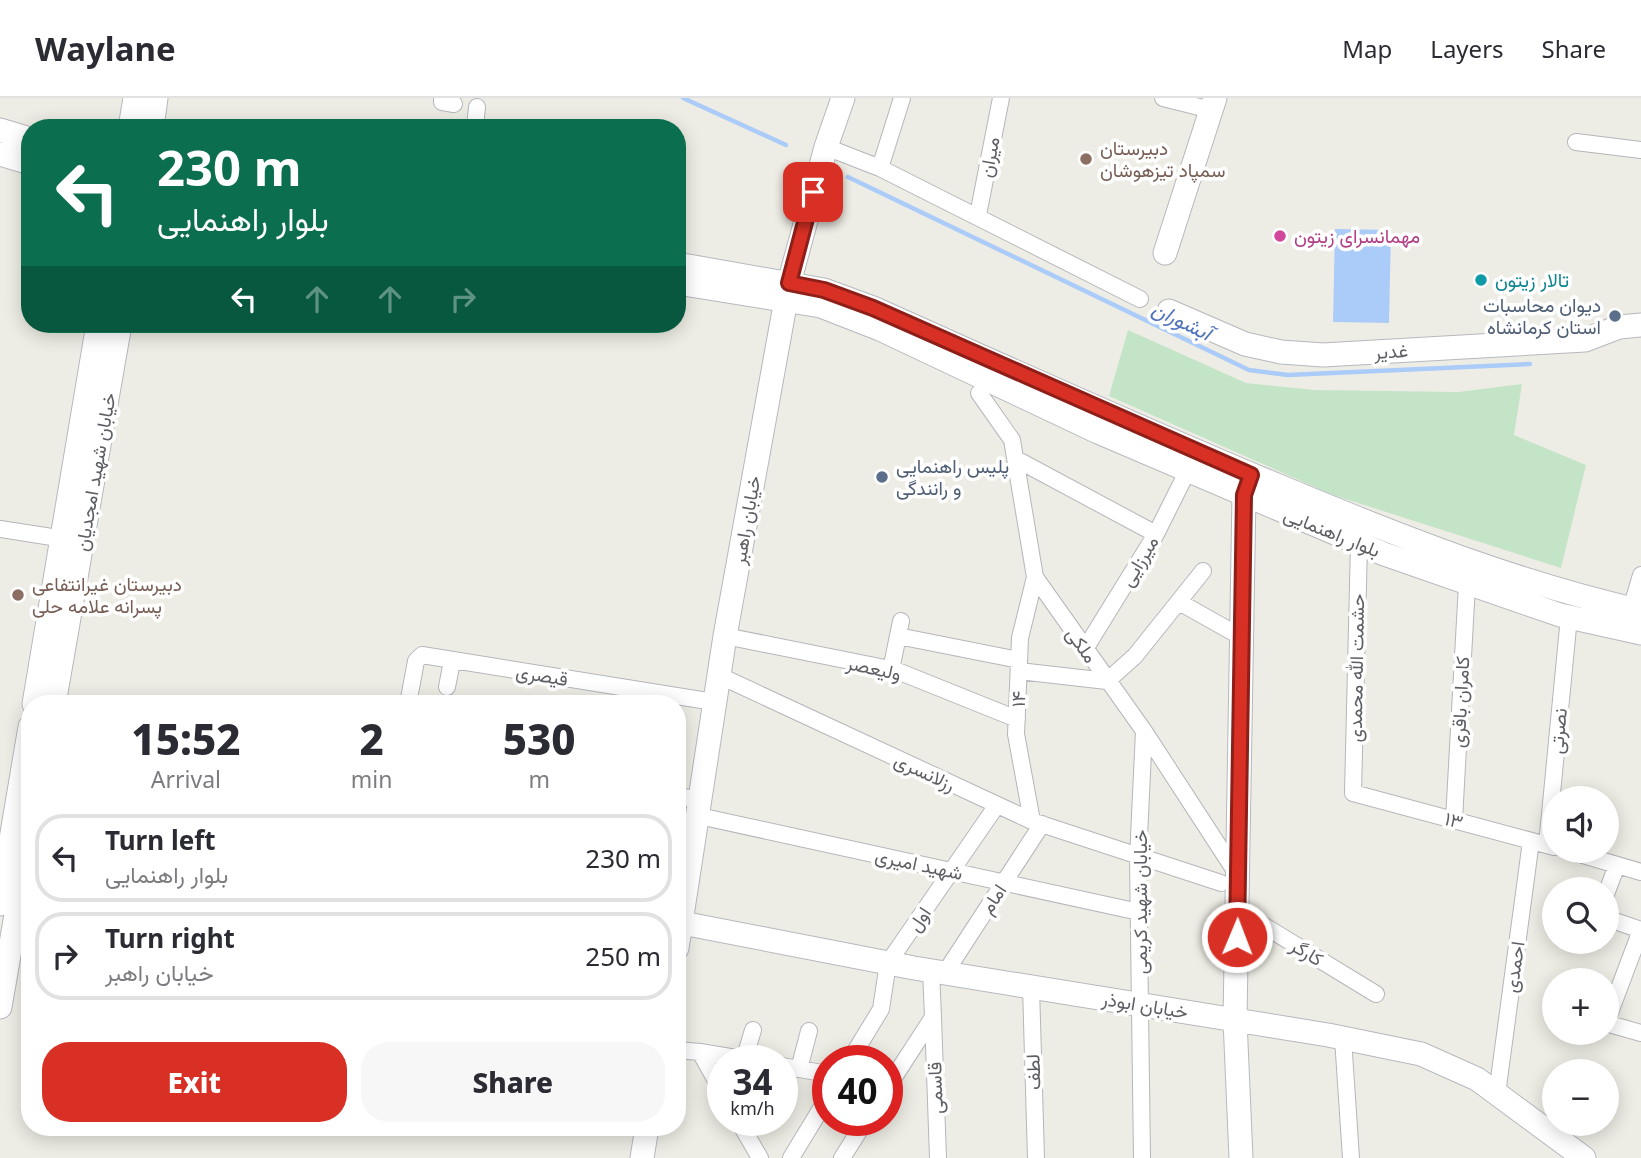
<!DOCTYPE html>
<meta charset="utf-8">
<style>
:root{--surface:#fff;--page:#f7f7f7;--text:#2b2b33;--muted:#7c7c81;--line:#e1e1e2;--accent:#d93025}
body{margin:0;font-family:"Noto Sans",Vazirmatn,sans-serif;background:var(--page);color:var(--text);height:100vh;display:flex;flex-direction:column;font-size:26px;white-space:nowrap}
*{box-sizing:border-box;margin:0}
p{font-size:23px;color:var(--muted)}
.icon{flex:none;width:38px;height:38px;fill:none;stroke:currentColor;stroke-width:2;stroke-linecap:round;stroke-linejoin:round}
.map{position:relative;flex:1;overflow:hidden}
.side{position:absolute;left:21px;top:597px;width:665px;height:441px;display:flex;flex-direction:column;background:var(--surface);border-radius:28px;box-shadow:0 4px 18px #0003}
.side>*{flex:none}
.top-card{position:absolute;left:21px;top:21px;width:665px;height:214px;border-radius:28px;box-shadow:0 4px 18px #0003;background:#0b6e4f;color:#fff;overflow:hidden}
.controls{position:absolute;left:1542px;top:688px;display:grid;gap:14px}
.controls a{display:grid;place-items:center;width:77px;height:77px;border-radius:50%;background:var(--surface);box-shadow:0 4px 18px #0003;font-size:35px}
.speed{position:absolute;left:707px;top:947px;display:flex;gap:14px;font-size:35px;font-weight:700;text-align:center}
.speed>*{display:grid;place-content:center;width:91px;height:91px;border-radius:50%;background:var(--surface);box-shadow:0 4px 18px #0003;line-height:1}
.speed small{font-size:18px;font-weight:400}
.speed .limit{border:10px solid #d22;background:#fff;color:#111}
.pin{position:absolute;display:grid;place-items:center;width:60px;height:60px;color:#fff;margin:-30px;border-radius:14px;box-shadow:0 4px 10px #0006}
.me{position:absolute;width:77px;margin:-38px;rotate:1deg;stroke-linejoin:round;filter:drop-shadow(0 0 5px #0008)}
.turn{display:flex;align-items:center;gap:24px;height:147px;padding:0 21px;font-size:32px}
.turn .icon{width:91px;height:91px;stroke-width:2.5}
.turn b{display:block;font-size:49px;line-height:60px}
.lanes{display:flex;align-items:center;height:66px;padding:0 21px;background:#0003;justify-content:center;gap:35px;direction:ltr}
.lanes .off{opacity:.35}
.eta{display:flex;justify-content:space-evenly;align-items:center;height:119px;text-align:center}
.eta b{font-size:42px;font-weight:800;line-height:49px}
.action{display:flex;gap:14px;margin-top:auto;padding:14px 21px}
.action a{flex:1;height:80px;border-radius:28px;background:var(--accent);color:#fff;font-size:28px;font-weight:800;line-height:80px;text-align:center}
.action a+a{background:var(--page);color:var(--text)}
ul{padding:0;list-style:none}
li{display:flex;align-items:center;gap:21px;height:88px;margin:0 14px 10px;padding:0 7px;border:4px solid var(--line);border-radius:28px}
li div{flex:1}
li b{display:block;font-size:26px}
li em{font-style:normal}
header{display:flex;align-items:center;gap:42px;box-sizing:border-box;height:98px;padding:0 35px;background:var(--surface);border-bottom:2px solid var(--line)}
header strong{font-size:33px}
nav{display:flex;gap:38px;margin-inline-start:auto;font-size:24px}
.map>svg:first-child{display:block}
.green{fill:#c4e4c8}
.water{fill:#abcbf9}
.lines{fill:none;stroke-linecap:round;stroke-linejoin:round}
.stream{stroke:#abcbf9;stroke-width:4.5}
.street-casing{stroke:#b5b6bb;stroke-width:18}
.secondary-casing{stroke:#b6b8be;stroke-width:25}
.street{stroke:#fff;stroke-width:16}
.secondary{stroke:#fff;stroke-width:23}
.route-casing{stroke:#8d1f18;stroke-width:18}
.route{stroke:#d93025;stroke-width:12}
.education-dot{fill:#8d6e63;stroke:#fff;stroke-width:2.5}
.hotel-dot{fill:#d1479c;stroke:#fff;stroke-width:2.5}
.culture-dot{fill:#0f9aa8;stroke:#fff;stroke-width:2.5}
.service-dot{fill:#5c6f8a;stroke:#fff;stroke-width:2.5}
.labels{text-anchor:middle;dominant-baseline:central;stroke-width:7;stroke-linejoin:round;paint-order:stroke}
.education-label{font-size:19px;fill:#785e54;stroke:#fff;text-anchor:start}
.street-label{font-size:19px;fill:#5d5f64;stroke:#fff}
.hotel-label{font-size:19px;fill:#b23c85;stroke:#fff;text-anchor:start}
.culture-label{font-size:19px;fill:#0d838f;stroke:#fff;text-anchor:start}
.service-label{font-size:19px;fill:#4e5e75;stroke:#fff;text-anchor:end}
.water-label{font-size:21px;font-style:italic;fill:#4e73bb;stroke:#fff}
</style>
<header>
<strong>Waylane</strong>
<nav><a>Map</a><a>Layers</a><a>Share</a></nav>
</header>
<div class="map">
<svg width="1641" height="1060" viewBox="0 0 1641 1060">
<rect width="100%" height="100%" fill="#eeede5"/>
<path class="green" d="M1128,232l118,53 69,7 143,2 64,-8 -8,51 72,30 -25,103 -228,-73 -224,-99z"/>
<path class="water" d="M1335,131l56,1 -2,93 -56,-1z"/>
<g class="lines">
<path class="stream" d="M683,0l103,47
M848,79l401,193 39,5 242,-11"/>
<g class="street-casing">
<path id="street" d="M442,0v4l12,2
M1163,0l48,12
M475,30l2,-21
M1576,44l65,8
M826,49l54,21 260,131
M880,70l22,-70
M978,117l23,-117
M979,295l33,47 23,137 109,154 93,143
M1016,361l140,75
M0,431l71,11
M1359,445l-6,250 201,54
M1179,504l64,36
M1631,511l10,-34
M725,538l170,34 122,49
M898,538l121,24
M1085,551l71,-115 32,-64
M891,572l10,-49
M1019,573l88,10 28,-25 68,-85
M718,577l314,146 189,62
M447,589l5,-26
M408,606l8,-43 6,-6 292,47
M677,698l24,4
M699,718l440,96
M1454,722l13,-236
M1032,723l-16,-87 4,-96 15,-61
M1547,747l22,-228
M1566,752l75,22
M1606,796l11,-29
M1238,812l138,84
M1606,820l35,12 -35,93
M945,875l97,-149
M1031,889l5,171
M933,919l5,141
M1606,925l35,10
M1343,940l8,120
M677,952l23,2 23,41
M700,954l48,8
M744,962l9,-30
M850,962l31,-51 7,-46 109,-158
M782,968l46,8
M799,971l10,-38
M887,990l46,-71 -2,-46
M1497,996l34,-253
M738,1022l22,38
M791,1060l37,-61
M842,1060l24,-38
M1142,1060l-4,-300 6,-127"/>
</g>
<g class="secondary-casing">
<path id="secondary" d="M130,30l5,-30
M152,30l4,-30
M0,32l30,9
M0,56l30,9
M1165,155l50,-155
M677,166l147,26 49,18c139,62 277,125 418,183 115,48 228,92 350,120
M677,185l144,23 59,23 218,103 286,122 176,61 81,18
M1169,213l76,33 36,8 42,3 262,-15 34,-13 22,-2
M34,606l64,-380
M54,606l66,-380
M0,806l30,-177
M677,824l237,46 414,67 93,19 56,25 107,79
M677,850l48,-312 64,-353 37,-136 17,-49
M0,909l30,-173
M642,1060l5,-31
M1241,1060l-6,-138 9,-525 4,-12"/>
</g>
<use href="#street" class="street"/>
<use href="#secondary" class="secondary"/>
</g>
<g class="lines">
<g class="route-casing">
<path id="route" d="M813,94l-24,91 35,7 49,18 378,167 -7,20 -7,442"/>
</g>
<use href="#route" class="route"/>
</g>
<g class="education-dot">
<circle cx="1086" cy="61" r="7"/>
<circle cx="18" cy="497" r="7"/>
</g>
<circle class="hotel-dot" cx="1280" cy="138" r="7"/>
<circle class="culture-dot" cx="1481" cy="182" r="7"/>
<g class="service-dot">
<circle cx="1615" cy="218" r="7"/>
<circle cx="882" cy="379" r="7"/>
</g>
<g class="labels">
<g class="education-label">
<text x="1100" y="50">دبیرستان<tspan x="1100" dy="22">سمپاد تیزهوشان</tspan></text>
<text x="32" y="486">دبیرستان غیرانتفاعی<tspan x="32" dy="22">پسرانه علامه حلی</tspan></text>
</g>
<g class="street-label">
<text transform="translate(989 59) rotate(-79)">میران</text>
<text transform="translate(1391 253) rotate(-3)">غدیر</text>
<text transform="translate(95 374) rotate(-80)">خیابان شهید امجدیان</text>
<text transform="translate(746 422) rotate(-80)">خیابان راهبر</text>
<text transform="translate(1332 434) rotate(22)">بلوار راهنمایی</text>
<text transform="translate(1139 463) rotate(-59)">میرزایی</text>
<text transform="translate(1082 547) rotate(55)">ملکی</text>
<text transform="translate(874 570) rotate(12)">ولیعصر</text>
<text transform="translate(1356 570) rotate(-89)">حشمت الله محمدی</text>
<text transform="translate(542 577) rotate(9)">قیصری</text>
<text transform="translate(1018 601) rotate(-88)">۱۴</text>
<text transform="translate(1460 604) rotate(-87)">کامران باقری</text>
<text transform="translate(1558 633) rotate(-85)">نصرتی</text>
<text transform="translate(925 674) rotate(25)">رزلانسری</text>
<text transform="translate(1454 722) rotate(15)">۱۳</text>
<text transform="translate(919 766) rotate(12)">شهید امیری</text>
<text transform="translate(993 801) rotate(-57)">امام</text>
<text transform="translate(1140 804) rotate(-90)">خیابان شهید کریمی</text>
<text transform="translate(919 821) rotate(-56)">اول</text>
<text transform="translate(1307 854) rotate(31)">کارگر</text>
<text transform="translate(1514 869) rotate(-82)">احمدی</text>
<text transform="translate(1145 907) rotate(9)">خیابان ابوذر</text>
<text transform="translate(1033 974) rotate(-92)">لطف</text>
<text transform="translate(935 990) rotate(-92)">قاسمی</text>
</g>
<g class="hotel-label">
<text x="1294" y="138">مهمانسرای زیتون</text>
</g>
<g class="culture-label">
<text x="1495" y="182">تالار زیتون</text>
</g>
<g class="service-label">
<text x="1601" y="207">دیوان محاسبات<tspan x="1601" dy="22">استان کرمانشاه</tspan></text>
<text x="896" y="368" text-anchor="start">پلیس راهنمایی<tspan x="896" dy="22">و رانندگی</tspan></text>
</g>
<g class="water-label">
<text transform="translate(1182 222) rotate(26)">آبشوران</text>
</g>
</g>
</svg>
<div class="controls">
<a><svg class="icon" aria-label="sound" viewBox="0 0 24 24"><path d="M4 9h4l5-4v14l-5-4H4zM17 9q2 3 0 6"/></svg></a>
<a><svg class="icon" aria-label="search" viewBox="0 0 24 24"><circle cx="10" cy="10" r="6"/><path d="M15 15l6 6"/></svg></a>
<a>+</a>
<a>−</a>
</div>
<div class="speed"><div>34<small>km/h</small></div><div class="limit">40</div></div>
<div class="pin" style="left:813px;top:94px;background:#d93025"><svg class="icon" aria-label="arrive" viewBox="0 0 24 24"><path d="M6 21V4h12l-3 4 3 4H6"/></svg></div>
<svg class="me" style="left:1237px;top:839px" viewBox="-20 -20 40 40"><circle r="17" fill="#d93025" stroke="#fff" stroke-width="3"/><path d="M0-11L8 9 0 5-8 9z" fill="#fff"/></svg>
<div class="top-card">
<div class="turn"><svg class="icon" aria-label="left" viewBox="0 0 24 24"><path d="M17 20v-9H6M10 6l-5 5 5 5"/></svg><div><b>230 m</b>بلوار راهنمایی</div></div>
<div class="lanes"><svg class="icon" aria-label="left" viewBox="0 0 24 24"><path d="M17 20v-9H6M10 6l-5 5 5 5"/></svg><svg class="icon off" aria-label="ahead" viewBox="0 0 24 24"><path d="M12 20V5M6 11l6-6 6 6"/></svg><svg class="icon off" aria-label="ahead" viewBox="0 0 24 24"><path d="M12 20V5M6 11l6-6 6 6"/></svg><svg class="icon off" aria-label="right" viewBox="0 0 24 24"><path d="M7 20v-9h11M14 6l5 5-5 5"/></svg></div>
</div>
<section class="side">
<div class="eta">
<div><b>15:52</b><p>Arrival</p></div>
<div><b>2</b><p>min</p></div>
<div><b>530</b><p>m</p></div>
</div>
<ul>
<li><svg class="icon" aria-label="left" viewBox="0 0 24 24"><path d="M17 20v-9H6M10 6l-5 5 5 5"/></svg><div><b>Turn left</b><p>بلوار راهنمایی</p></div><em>230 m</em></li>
<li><svg class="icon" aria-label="right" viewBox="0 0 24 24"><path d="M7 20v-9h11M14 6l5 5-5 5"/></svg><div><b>Turn right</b><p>خیابان راهبر</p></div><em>250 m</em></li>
</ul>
<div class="action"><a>Exit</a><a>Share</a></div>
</section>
</div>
